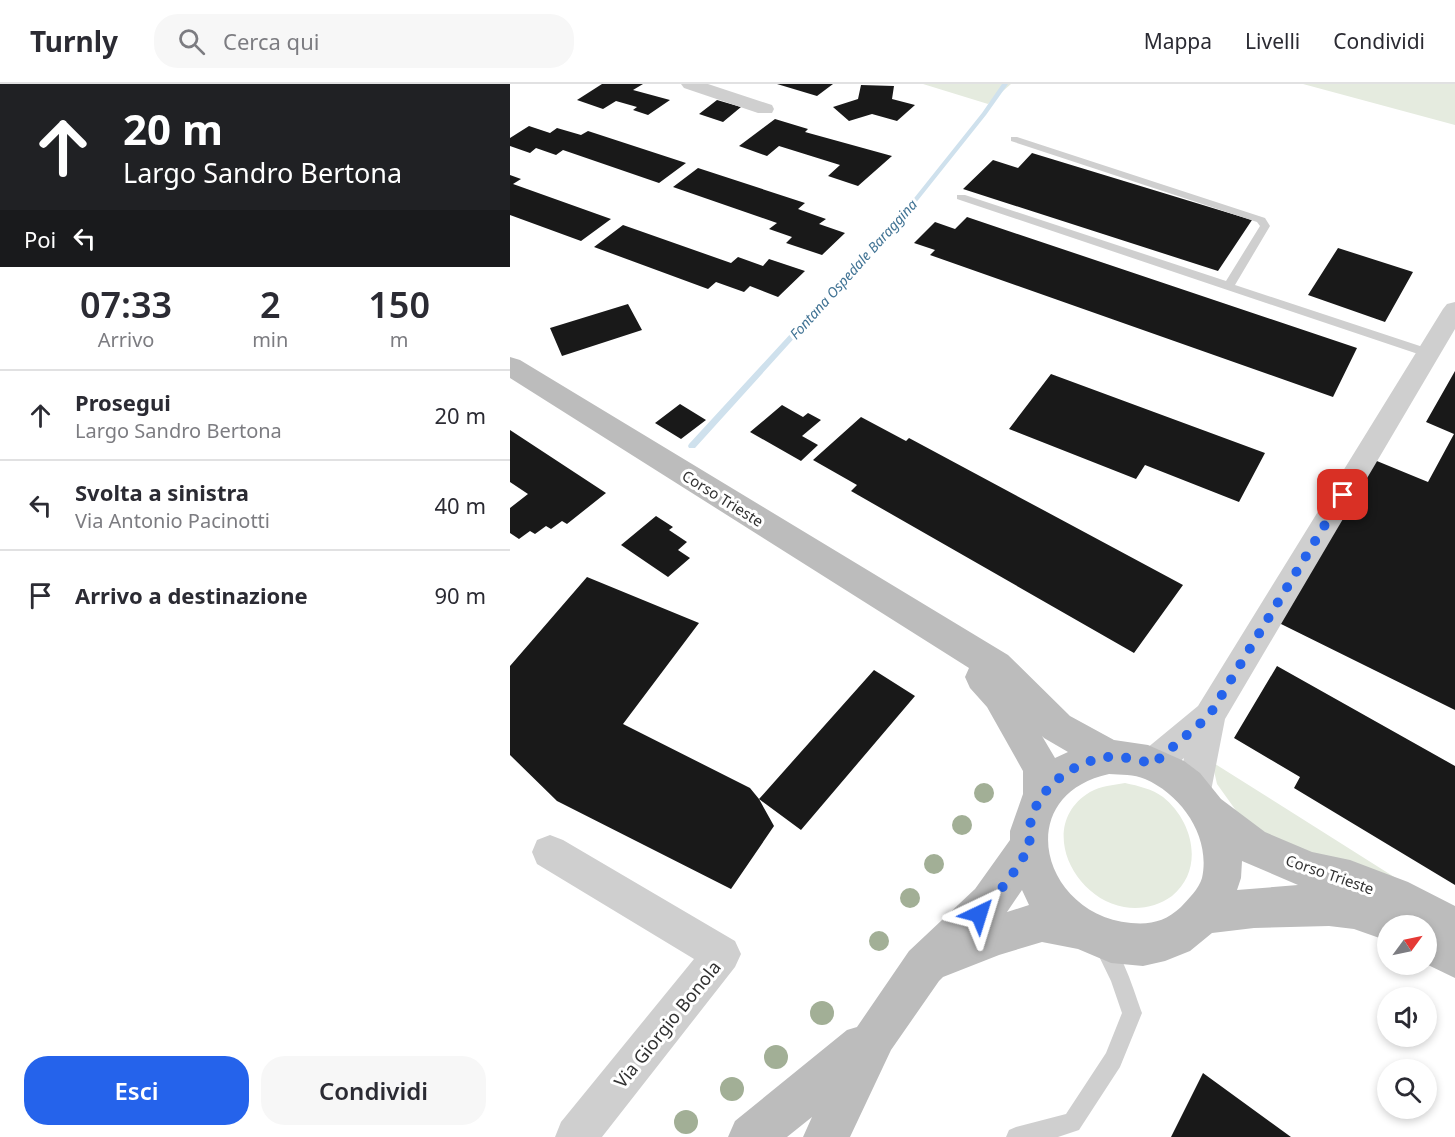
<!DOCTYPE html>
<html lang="it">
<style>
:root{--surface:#fff;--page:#f7f7f7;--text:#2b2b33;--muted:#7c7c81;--line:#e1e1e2;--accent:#2563eb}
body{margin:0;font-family:"Noto Sans",sans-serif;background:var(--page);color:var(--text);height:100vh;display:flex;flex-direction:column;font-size:22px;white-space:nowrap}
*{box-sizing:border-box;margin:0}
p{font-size:20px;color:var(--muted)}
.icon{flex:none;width:33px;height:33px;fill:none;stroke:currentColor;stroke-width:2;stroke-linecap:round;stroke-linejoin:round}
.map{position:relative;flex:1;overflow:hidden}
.side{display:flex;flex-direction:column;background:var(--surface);width:510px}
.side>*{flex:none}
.banner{background:#202124;color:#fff;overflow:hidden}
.needle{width:39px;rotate:57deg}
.buttons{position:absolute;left:867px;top:831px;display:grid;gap:12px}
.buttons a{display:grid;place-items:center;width:60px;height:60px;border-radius:50%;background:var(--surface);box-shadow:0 3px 9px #0003;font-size:30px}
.pin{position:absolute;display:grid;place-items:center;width:51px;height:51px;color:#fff;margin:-26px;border-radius:12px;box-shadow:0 3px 9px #0006}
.me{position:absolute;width:66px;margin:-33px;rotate:41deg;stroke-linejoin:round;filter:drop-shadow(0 0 4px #0008)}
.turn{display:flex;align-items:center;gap:21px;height:126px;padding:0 24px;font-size:27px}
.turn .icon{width:78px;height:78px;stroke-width:2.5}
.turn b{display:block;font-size:42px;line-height:51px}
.then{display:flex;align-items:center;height:57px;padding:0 24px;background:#0003;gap:12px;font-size:22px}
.eta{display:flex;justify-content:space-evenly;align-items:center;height:102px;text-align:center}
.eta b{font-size:36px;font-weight:600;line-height:42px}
.primary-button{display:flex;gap:12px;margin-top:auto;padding:12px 24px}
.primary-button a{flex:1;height:69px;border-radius:24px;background:var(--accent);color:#fff;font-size:24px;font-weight:600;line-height:69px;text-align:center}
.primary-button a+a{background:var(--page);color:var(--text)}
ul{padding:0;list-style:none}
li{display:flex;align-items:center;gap:18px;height:90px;padding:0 24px;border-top:2px solid var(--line)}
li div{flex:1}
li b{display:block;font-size:22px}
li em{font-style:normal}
header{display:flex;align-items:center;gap:36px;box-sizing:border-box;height:84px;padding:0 30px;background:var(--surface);border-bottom:2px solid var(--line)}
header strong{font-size:28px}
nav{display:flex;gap:33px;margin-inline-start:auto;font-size:21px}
.search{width:420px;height:54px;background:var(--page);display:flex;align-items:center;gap:15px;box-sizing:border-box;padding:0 21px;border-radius:24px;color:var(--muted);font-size:22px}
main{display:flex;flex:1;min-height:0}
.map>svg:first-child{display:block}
.green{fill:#e5ebdf}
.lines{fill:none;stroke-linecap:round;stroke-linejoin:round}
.stream{fill:#cfe1ed;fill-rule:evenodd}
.building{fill:#191919}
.lane{fill:#cfcfcf;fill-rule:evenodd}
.street{fill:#cfcfcf;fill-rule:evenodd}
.secondary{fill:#bcbcbc;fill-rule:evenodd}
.tree{fill:#a2af96}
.route{stroke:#2563eb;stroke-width:10;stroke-dasharray:0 18}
.labels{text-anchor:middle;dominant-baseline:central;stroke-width:6;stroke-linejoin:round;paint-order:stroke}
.far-water-label{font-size:14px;font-style:italic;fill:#417394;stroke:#fff}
.street-label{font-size:15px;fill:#323232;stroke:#fff}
.near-street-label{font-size:18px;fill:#323232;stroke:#fff}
</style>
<header>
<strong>Turnly</strong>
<div class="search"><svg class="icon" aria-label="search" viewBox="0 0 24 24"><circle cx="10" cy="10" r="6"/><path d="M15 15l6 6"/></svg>Cerca qui</div>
<nav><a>Mappa</a><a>Livelli</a><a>Condividi</a></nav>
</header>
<main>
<section class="side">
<div class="banner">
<div class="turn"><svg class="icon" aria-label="ahead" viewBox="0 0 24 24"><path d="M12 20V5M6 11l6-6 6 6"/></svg><div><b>20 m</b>Largo Sandro Bertona</div></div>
<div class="then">Poi<svg class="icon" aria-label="left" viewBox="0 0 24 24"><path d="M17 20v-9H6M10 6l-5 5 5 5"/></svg></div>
</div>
<div class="eta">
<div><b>07:33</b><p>Arrivo</p></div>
<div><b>2</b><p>min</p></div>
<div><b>150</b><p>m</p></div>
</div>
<ul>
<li><svg class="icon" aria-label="ahead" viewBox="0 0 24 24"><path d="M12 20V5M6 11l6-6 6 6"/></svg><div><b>Prosegui</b><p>Largo Sandro Bertona</p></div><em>20 m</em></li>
<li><svg class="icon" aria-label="left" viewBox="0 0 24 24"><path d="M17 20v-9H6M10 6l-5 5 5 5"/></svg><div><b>Svolta a sinistra</b><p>Via Antonio Pacinotti</p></div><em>40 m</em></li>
<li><svg class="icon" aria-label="arrive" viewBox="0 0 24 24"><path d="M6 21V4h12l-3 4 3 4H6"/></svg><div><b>Arrivo a destinazione</b></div><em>90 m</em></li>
</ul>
<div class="primary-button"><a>Esci</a><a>Condividi</a></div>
</section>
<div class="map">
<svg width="945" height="1053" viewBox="0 0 945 1053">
<rect width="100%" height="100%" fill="#fff"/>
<path class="green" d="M413,0h88l-23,20z
M793,0h152v41z
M702,678l206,130 -137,-45 -44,-35 -20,-28z
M615,699c14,3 27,6 38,14 30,24 42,72 9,99 -14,10 -31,14 -48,11 -52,-9 -87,-83 -34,-115 11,-6 23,-7 35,-9z"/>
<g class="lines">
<path class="stream" d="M492,0h6l-22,31 -75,94 -216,239h-6l-1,-2 1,-2 218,-237 75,-94z"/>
</g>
<path class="building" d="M92,0h41l-10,6 37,10 -22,15 -15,-5 4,-3 -21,-6 -13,8 -26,-9z
M267,0h56l-16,12z
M351,1l33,1 -2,13 23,6 -18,16 -25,-7 -23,7 -16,-14 25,-8z
M207,16l24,7 -18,15 -24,-8z
M265,35l33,10 -3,3 87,24 -34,30 -30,-10 12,-11 -61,-19 -12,10 -28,-10z
M19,42l21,7 7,-5 24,7 7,-4 98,32 -27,20 -96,-33 -7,5 -20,-7 -6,5 -20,-7v-8z
M522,69l220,67 -34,51 -255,-82 30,-29 25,8z
M188,84l107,35 -7,6 28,10 -7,5 26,9 -23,22 -36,-12 6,-6 -23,-8 8,-6 -104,-36z
M0,91l11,4 -8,5 98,35 -30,22 -71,-26z
M457,133l390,131 -24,49 -403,-142 5,-5 -21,-7 21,-21 20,7z
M113,141l108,38 7,-6 25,9 6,-7 36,12 -27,26 -28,-11 -6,6 -28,-10 -8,7 -114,-42z
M828,164l75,24 -28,50 -77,-27z
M118,220l14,26 -80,26 -12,-28z
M945,287v339l-176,-87 93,-164 56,23 26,-48 -28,-12z
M541,290l214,79 -26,49 -94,-37 -9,14 -127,-50z
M170,320l26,16 -25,19 -26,-16z
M272,321l21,12 5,-4 13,7 -19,16 16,9 -17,16 -51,-29z
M351,333l45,24 3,-3 274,147 -49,68 -283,-162 6,-6 -44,-25z
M0,346l96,63 -39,31 -5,-3 -11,8 -5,-3 -11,8 -5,-3 -11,8 -9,-6v-25l18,-14 -18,-12z
M146,432l17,11 -4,3 18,12 -9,8 12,8 -22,19 -47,-32z
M77,493l112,46 -76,101 127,64 9,11 15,27 -43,63 -174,-88 -47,-46v-89z
M767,582l178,100v119l-161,-97 6,-11 -66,-39z
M364,586l41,26 -114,134 -42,-31z
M693,989l88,64h-120z"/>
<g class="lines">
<path class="lane" d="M501,53h6l248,81 5,8 -35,59 197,65 2,3 -6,4 -4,-1 -467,-157v-4h8l261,86 34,-55 -3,-4 -246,-81z
M593,853c18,7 32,58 39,76l-22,54 -41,63 -21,7h-52l3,-7 7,-3 50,-13 40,-61 16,-40 -11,-32 -17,-35 2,-7z"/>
<path class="street" d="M171,0h27l64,21 2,4 -2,4h-14l-74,-25z
M945,218v27l-230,390 -14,72 -5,11 -12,5 -12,-5 -5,-11 7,-33 -19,17 -12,4 -12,-4 -5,-11 5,-11 57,-47 245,-397 4,-5z
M40,751l13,5 172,101 6,13 -6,13 -133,170h-47l6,-15 133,-163 -157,-95 -5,-12 5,-12z"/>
<path class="secondary" d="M0,273l10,3 488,295 62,61 44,24 34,5 36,16 16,12 21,26 44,33 47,20 38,8 58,22 47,24v72l-29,-14v-38h-38v15l-34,-12 -25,-3 -75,2 -42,5 -22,18 -25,10 -22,5 -32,-3 -33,-14 -36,-7 -43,13 -56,22 -4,4 -48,69 -41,87h-47l9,-20 -25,20h-59l7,-16 112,-91 10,-3 52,-76 66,-62 35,-49v-9l13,-37v-23l-36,-64 -17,-19 -5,-11 4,-9 -459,-290zM532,652l2,2 24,14 -13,6zM599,690c12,1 25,0 36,5 37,16 66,58 57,99 -3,11 -14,21 -21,29 -15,14 -30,18 -50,16 -89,-8 -121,-127 -22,-149zM732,777l56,24 -61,5 4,-12zM512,806l7,15 -22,7z"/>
</g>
<g class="tree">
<circle cx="474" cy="709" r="10"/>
<circle cx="452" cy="741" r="10"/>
<circle cx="424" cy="780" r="10"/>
<circle cx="400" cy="814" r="10"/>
<circle cx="369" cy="857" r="10"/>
<circle cx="312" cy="929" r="12"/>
<circle cx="266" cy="973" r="12"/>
<circle cx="222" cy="1005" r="12"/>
<circle cx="176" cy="1038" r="12"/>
</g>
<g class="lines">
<path class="route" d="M469,830c15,-15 41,-47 49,-66 3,-8 1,-19 3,-28 9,-34 42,-58 77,-63 15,-1 31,3 45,7l56,-48 134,-221"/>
</g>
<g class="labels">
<g class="far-water-label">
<text transform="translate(343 185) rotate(-48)">Fontana Ospedale Baraggina</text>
</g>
<g class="street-label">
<text transform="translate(213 414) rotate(32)">Corso Trieste</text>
<text transform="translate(820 790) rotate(19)">Corso Trieste</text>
</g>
<g class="near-street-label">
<text transform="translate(157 940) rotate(-51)">Via Giorgio Bonola</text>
</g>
</g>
</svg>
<div class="buttons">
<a><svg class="needle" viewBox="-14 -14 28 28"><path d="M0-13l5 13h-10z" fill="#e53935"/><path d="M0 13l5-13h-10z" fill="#7c7c81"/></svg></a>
<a><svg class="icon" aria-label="sound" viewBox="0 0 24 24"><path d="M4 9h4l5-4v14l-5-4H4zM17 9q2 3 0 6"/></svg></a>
<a><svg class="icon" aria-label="search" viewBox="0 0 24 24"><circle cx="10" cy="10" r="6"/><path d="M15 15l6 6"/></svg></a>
</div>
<div class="pin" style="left:833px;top:411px;background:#d93025"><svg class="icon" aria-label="arrive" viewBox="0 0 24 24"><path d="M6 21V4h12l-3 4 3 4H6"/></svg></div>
<svg class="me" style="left:469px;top:830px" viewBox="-20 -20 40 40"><path d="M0-17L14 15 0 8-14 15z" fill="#2563eb" stroke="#fff" stroke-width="4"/></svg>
</div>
</main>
